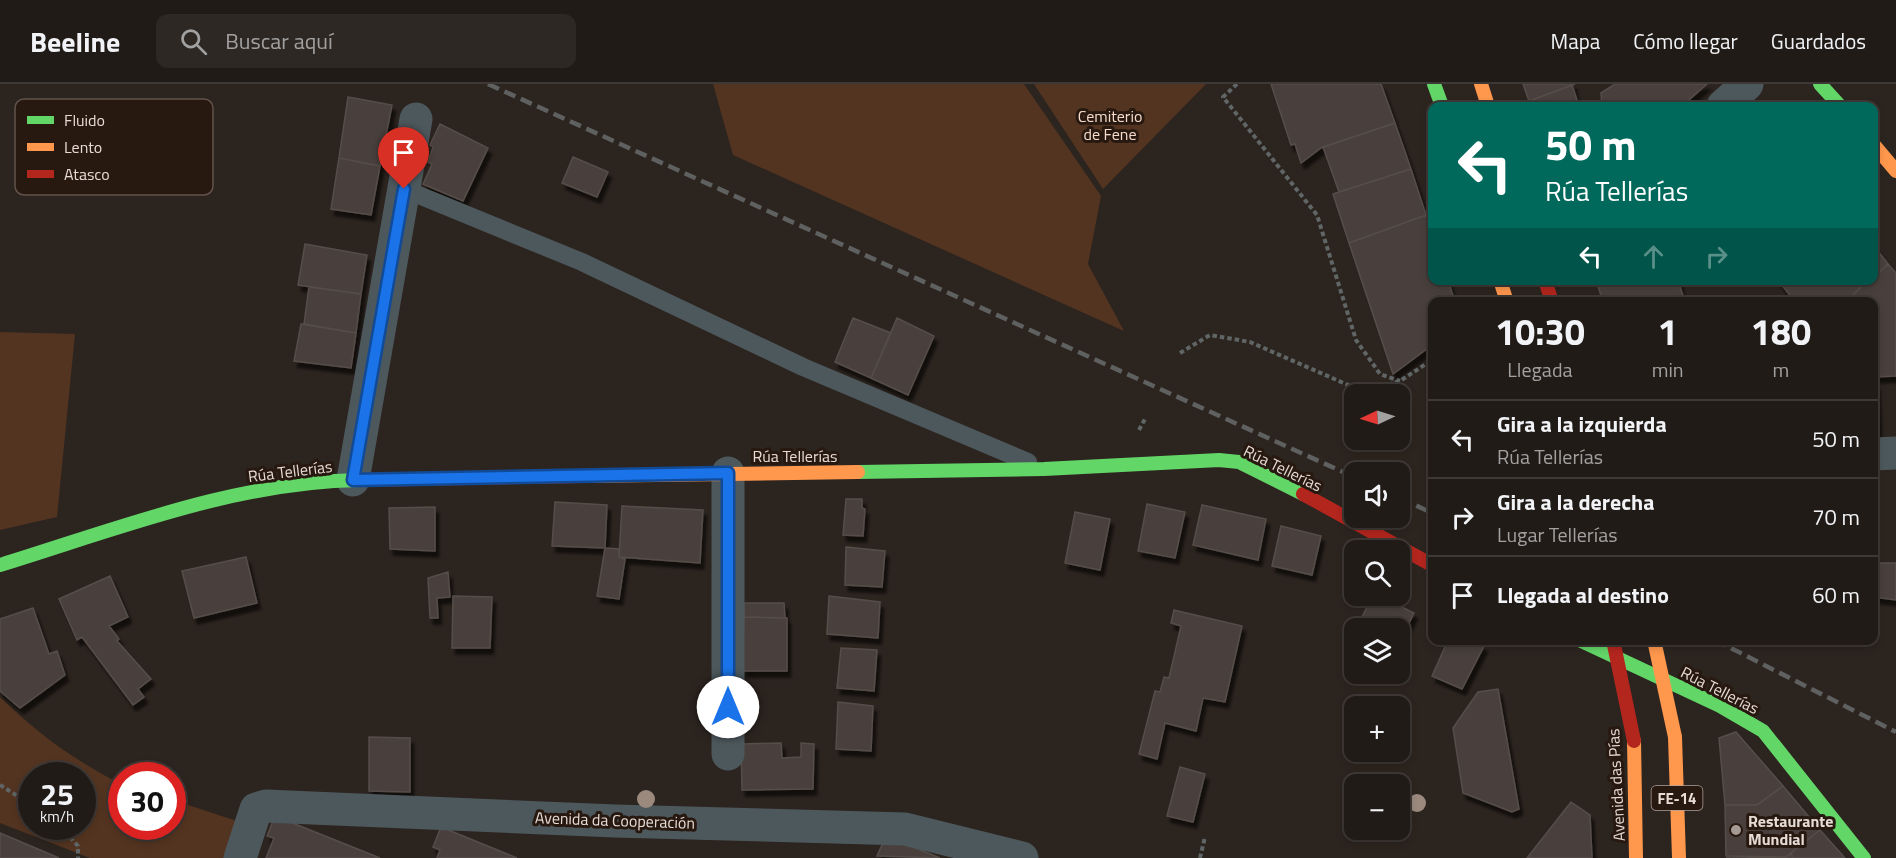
<!DOCTYPE html>
<html lang="es">
<meta charset="utf-8">
<style>
:root{--surface:#211b17;--page:#2d2824;--text:#f1f3f6;--muted:#a2a1a1;--line:#3e3936}
body{margin:0;font-family:"Titillium Web",sans-serif;background:var(--page);color:var(--text);height:100vh;display:flex;flex-direction:column;font-size:22px;white-space:nowrap}
*{box-sizing:border-box;margin:0}
p{font-size:20px;color:var(--muted)}
.icon{flex:none;width:33px;height:33px;fill:none;stroke:currentColor;stroke-width:2;stroke-linecap:round;stroke-linejoin:round}
.map{position:relative;flex:1;overflow:hidden}
.sheet{position:absolute;left:1428px;top:213px;width:450px;height:348px;display:flex;flex-direction:column;background:var(--surface);border-radius:12px;box-shadow:0 3px 9px #0003,0 0 0 2px var(--line)}
.sheet>*{flex:none}
.hud{position:absolute;left:1428px;top:18px;width:450px;height:183px;border-radius:12px;box-shadow:0 3px 9px #0003,0 0 0 2px var(--line);background:#00695c;color:#fff;overflow:hidden}
.needle{width:39px;rotate:266deg}
.controls{position:absolute;left:1344px;top:300px;display:grid;gap:12px}
.controls a{display:grid;place-items:center;width:66px;height:66px;border-radius:12px;background:var(--surface);box-shadow:0 3px 9px #0003,0 0 0 2px var(--line);font-size:30px}
.speed{position:absolute;left:18px;top:678px;display:flex;gap:12px;font-size:30px;font-weight:700;text-align:center}
.speed>*{display:grid;place-content:center;width:78px;height:78px;border-radius:50%;background:var(--surface);box-shadow:0 3px 9px #0003,0 0 0 2px var(--line);line-height:1}
.speed small{font-size:15px;font-weight:400}
.speed .limit{border:9px solid #d22;background:#fff;color:#111}
.pin{position:absolute;display:grid;place-items:center;width:51px;height:51px;color:#fff;margin:-62px -26px;border-radius:50% 50% 50% 0;rotate:-45deg;box-shadow:0 0 6px #0007}
.pin .icon{rotate:45deg}
.me{position:absolute;width:66px;margin:-33px;rotate:0deg;stroke-linejoin:round;filter:drop-shadow(0 0 4px #0008)}
.turn{display:flex;align-items:center;gap:21px;height:126px;padding:0 18px;font-size:27px}
.turn .icon{width:78px;height:78px;stroke-width:2.5}
.turn b{display:block;font-size:42px;line-height:51px}
.lanes{display:flex;align-items:center;height:57px;padding:0 18px;background:#0003;justify-content:center;gap:30px;direction:ltr}
.lanes .off{opacity:.35}
.eta{display:flex;justify-content:space-evenly;align-items:center;height:102px;text-align:center}
.eta b{font-size:36px;font-weight:700;line-height:42px}
ul{padding:0;list-style:none}
li{display:flex;align-items:center;gap:18px;height:78px;padding:0 18px;border-top:2px solid var(--line)}
li div{flex:1}
li b{display:block;font-size:22px}
li em{font-style:normal}
header{display:flex;align-items:center;gap:36px;box-sizing:border-box;height:84px;padding:0 30px;background:var(--surface);border-bottom:2px solid var(--line)}
header strong{font-size:28px}
nav{display:flex;gap:33px;margin-inline-start:auto;font-size:21px}
.search{width:420px;height:54px;background:var(--page);display:flex;align-items:center;gap:15px;box-sizing:border-box;padding:0 21px;border-radius:12px;color:var(--muted);font-size:22px}
.map>svg:first-child{display:block}
.green{fill:#533420;fill-rule:evenodd}
.building{fill:#48413d;stroke:#564d49;stroke-width:1.5;filter:url(#shadow)}
.lines{fill:none;stroke-linecap:round;stroke-linejoin:round}
.path{stroke:#606566;stroke-width:4;stroke-dasharray:4.5 3;stroke-linecap:butt}
.lane{stroke:#4d585d;stroke-width:18}
.street{stroke:#4d585d;stroke-width:33}
.fast{stroke:#63d668;stroke-width:14}
.slow{stroke:#ff974d;stroke-width:14}
.jam{stroke:#b3261e;stroke-width:14}
.rail{stroke:#5f6060;stroke-width:4.5;stroke-dasharray:12 6;stroke-linecap:butt}
.slow-bridge{stroke:#ff974d;stroke-width:14}
.jam-bridge{stroke:#b3261e;stroke-width:14}
.tree{fill:#9b897d}
.route-casing{stroke:#114b97;stroke-width:15}
.route{stroke:#1a73e8;stroke-width:10}
.poi-dot{fill:#a59b95;stroke:#281910;stroke-width:2}
.labels{text-anchor:middle;dominant-baseline:central;stroke-width:6;stroke-linejoin:round;paint-order:stroke}
.shield{fill:#281910;stroke:#ada19a;stroke-width:1.5}
.shield-label{font-size:15px;font-weight:bold;fill:#e6dbd5}
.park-label{font-size:16px;fill:#f6dbca;stroke:#281910}
.street-label{font-size:16px;fill:#e6dbd5;stroke:#281910}
.poi-label{font-size:16px;font-weight:bold;fill:#e6dbd5;stroke:#281910;text-anchor:start}
.key{fill:#281910;stroke:#61534b;stroke-width:1.5}
.key-label{font-size:16px;fill:#e6dbd5}
</style>
<header>
<strong>Beeline</strong>
<div class="search"><svg class="icon" aria-label="search" viewBox="0 0 24 24"><circle cx="10" cy="10" r="6"/><path d="M15 15l6 6"/></svg>Buscar aquí</div>
<nav><a>Mapa</a><a>Cómo llegar</a><a>Guardados</a></nav>
</header>
<div class="map">
<svg width="1896" height="774" viewBox="0 0 1896 774">
<defs>
<filter id="shadow"><feDropShadow dx="3.5" dy="6" stdDeviation="1.5" flood-color="#0009"/></filter>
</defs>
<rect width="100%" height="100%" fill="#2c241f"/>
<path class="green" d="M713,0h311l77,112 -13,68 36,67 -391,-176z
M1034,0h172l-103,105z
M0,248l75,2 -18,183 -57,13z
M0,613c38,37 74,63 121,87l1,42h50l1,-26 70,23 -10,35h-143l-90,-35zM32,692h50v50h-50z"/>
<path class="building" d="M1271,0h110l14,39 -74,25 -20,15 -6,-19 -4,1z
M1523,0h52l-46,17z
M1615,0h92l-25,22h-80l-1,-13z
M1572,1l7,21h-48l-2,-5z
M348,13l44,8 -12,61 -41,-8z
M1395,39l16,46 -72,23 -16,-45z
M440,40l48,24 -25,53 -40,-17 9,-20 -4,-2 5,-15 -3,-2z
M573,73l35,15 -11,25 -35,-14z
M339,74l41,8 -9,49 -40,-6z
M1411,85l15,46 -77,28 -16,-49z
M1426,131l6,19v46h16l7,22h-23v43l-39,29 -44,-131z
M305,160l62,11 -6,39 -63,-9z
M1874,162l14,18 -14,13z
M1888,180l8,9v103l-22,1v-75h-29l24,-22h5v-3z
M1596,196h82l7,22h-82z
M1778,196h91l-24,22h-50z
M309,203l52,7 -5,39 -52,-9z
M853,234l38,15 -20,45 -36,-16z
M897,234l37,18 -26,59 -37,-17z
M301,240l55,9 -5,35 -57,-7z
M1874,300h2l2,48h-4z
M846,415h16v9l3,1 -2,27 -20,-1z
M555,418l52,3 -2,43 -53,-2z
M1147,420l38,8 -10,46 -37,-7z
M1202,421l64,14 -8,41 -65,-15z
M622,422l81,4 -3,53 -81,-6z
M435,423v44l-45,-2 -1,-41z
M1075,428l35,7 -10,51 -35,-7z
M1281,442l40,10 -9,39 -40,-9z
M846,463l39,4 -3,36 -37,-2z
M605,464l14,1v8l6,2 -6,40 -22,-3z
M246,473l11,46 -63,15 -12,-47z
M1874,479h22v37l-22,-3z
M448,488l2,25 -13,1 1,20h-8l-2,-40z
M110,492l18,41 -19,9 10,13 -2,2 34,38 -13,10 6,8 -11,8 -51,-68 -5,3 -18,-41z
M453,512l39,1 -2,51h-38z
M829,512l51,6 -2,36 -51,-4z
M1373,512h7l34,17 -14,28v-13h-44z
M744,519h40l1,15 -41,-1z
M33,524l16,46 8,-3 8,24 -45,33 -20,-17v-72z
M1174,526l68,16 -17,76 -22,-4 -7,33 -31,-8 -8,36 -18,-5 16,-63 5,1 4,-15 5,1 12,-52 -10,-3z
M744,533l43,1v53h-45z
M1448,556h23l13,6 -22,43 -30,-13z
M841,564l36,2 -3,41 -37,-3z
M1498,605l21,120 -7,3 -49,-19 -10,-65 25,-36z
M838,618l35,4 -2,45 -35,-2z
M1736,648l47,54 -26,19h-32l-6,-67z
M369,653l41,1v54l-41,-1z
M781,659l1,15 19,-1v-14l13,1 -1,45 -71,1 -1,-46z
M1180,683l25,7 -12,48 -26,-6z
M1783,702l37,44 -34,27 -60,-1 -1,-51h32z
M1571,718l19,13 2,43h-65z
M275,732l105,42h-114l8,-20 -7,-2z
M441,743l76,31h-80l3,-8 -7,-3z
M1820,746l25,28h-52l-2,-5z
M0,749l59,25h-59z
M886,752l54,22 -63,-2z
M1791,769l2,5h-67l60,-1z"/>
<g class="lines">
<path class="path" d="M1237,0l-14,13 94,118 39,125 24,34 20,7
M1180,269l30,-18 40,7 114,50 36,-11 32,-21
M1139,346l6,-11
M0,701l32,20
M60,742l18,20v12
M1200,774l5,-21"/>
<path class="lane" d="M404,105l178,73 221,105 225,95"/>
<path class="street" d="M1723,22l24,-22
M1874,370l22,-1
M353,396l63,-361
M728,670v-281
M240,774l16,-49 10,-3 349,15 290,8 117,29"/>
<path class="fast" d="M1434,0l8,22
M1820,0l20,22
M858,388l186,-3 175,-9 20,2 64,32
M0,481c117,-36 236,-83 359,-85
M1579,556l141,66 43,25 101,127"/>
<path class="slow" d="M1481,0l7,22
M1874,61l22,26
M1500,196l7,22
M585,392l273,-4
M1675,653l4,121
M1634,657l2,117"/>
<path class="jam" d="M1545,196l7,22
M359,396l226,-4
M1303,410l129,71"/>
<path class="rail" d="M488,0l866,393
M1400,414l32,15
M1715,556l181,92"/>
<path class="slow-bridge" d="M1654,556l21,97"/>
<path class="jam-bridge" d="M1613,556l21,101"/>
</g>
<g class="tree">
<circle cx="646" cy="715" r="9"/>
<circle cx="1417" cy="719" r="9"/>
</g>
<g class="lines">
<g class="route-casing">
<path id="route" d="M404,105l-51,291 375,-7v234"/>
</g>
<use href="#route" class="route"/>
</g>
<circle class="poi-dot" cx="1736" cy="746" r="6"/>
<g class="labels">
<rect class="shield" x="1651.5" y="702" width="51" height="24" rx="4.5"/>
<g class="shield-label">
<text x="1677" y="714">FE-14</text>
</g>
<g class="park-label">
<text x="1110" y="32">Cemiterio<tspan x="1110" dy="18">de Fene</tspan></text>
</g>
<g class="street-label">
<text x="795" y="372">Rúa Tellerías</text>
<text transform="translate(1283 384) rotate(26)">Rúa Tellerías</text>
<text transform="translate(290 387) rotate(-7)">Rúa Tellerías</text>
<text transform="translate(1720 606) rotate(27)">Rúa Tellerías</text>
<text transform="translate(1616 701) rotate(-93)">Avenida das Pías</text>
<text transform="translate(615 736) rotate(2)">Avenida da Cooperación</text>
</g>
<g class="poi-label">
<text x="1748" y="737">Restaurante<tspan x="1748" dy="18">Mundial</tspan></text>
</g>
</g>
<rect x="15" y="15" width="198" height="96" rx="9" class="key"/>
<rect x="27" y="32" width="27" height="8" fill="#63d668"/>
<rect x="27" y="59" width="27" height="8" fill="#ff974d"/>
<rect x="27" y="86" width="27" height="8" fill="#b3261e"/>
<g class="key-label">
<text x="64" y="42">Fluido</text>
<text x="64" y="69">Lento</text>
<text x="64" y="96">Atasco</text>
</g>
</svg>
<div class="controls">
<a><svg class="needle" viewBox="-14 -14 28 28"><path d="M0-13l5 13h-10z" fill="#e53935"/><path d="M0 13l5-13h-10z" fill="#a2a1a1"/></svg></a>
<a><svg class="icon" aria-label="sound" viewBox="0 0 24 24"><path d="M4 9h4l5-4v14l-5-4H4zM17 9q2 3 0 6"/></svg></a>
<a><svg class="icon" aria-label="search" viewBox="0 0 24 24"><circle cx="10" cy="10" r="6"/><path d="M15 15l6 6"/></svg></a>
<a><svg class="icon" aria-label="layers" viewBox="0 0 24 24"><path d="M12 4l9 5-9 5-9-5zM3 14l9 5 9-5"/></svg></a>
<a>+</a>
<a>−</a>
</div>
<div class="speed"><div>25<small>km/h</small></div><div class="limit">30</div></div>
<div class="pin" style="left:404px;top:105px;background:#d93025"><svg class="icon" aria-label="arrive" viewBox="0 0 24 24"><path d="M6 21V4h12l-3 4 3 4H6"/></svg></div>
<svg class="me" style="left:728px;top:623px" viewBox="-20 -20 40 40"><circle r="19" fill="#fff"/><path d="M0-13L10 11 0 6-10 11z" fill="#1a73e8"/></svg>
<div class="hud">
<div class="turn"><svg class="icon" aria-label="left" viewBox="0 0 24 24"><path d="M17 20v-9H6M10 6l-5 5 5 5"/></svg><div><b>50 m</b>Rúa Tellerías</div></div>
<div class="lanes"><svg class="icon" aria-label="left" viewBox="0 0 24 24"><path d="M17 20v-9H6M10 6l-5 5 5 5"/></svg><svg class="icon off" aria-label="ahead" viewBox="0 0 24 24"><path d="M12 20V5M6 11l6-6 6 6"/></svg><svg class="icon off" aria-label="right" viewBox="0 0 24 24"><path d="M7 20v-9h11M14 6l5 5-5 5"/></svg></div>
</div>
<section class="sheet">
<div class="eta">
<div><b>10:30</b><p>Llegada</p></div>
<div><b>1</b><p>min</p></div>
<div><b>180</b><p>m</p></div>
</div>
<ul>
<li><svg class="icon" aria-label="left" viewBox="0 0 24 24"><path d="M17 20v-9H6M10 6l-5 5 5 5"/></svg><div><b>Gira a la izquierda</b><p>Rúa Tellerías</p></div><em>50 m</em></li>
<li><svg class="icon" aria-label="right" viewBox="0 0 24 24"><path d="M7 20v-9h11M14 6l5 5-5 5"/></svg><div><b>Gira a la derecha</b><p>Lugar Tellerías</p></div><em>70 m</em></li>
<li><svg class="icon" aria-label="arrive" viewBox="0 0 24 24"><path d="M6 21V4h12l-3 4 3 4H6"/></svg><div><b>Llegada al destino</b></div><em>60 m</em></li>
</ul>
</section>
</div>
